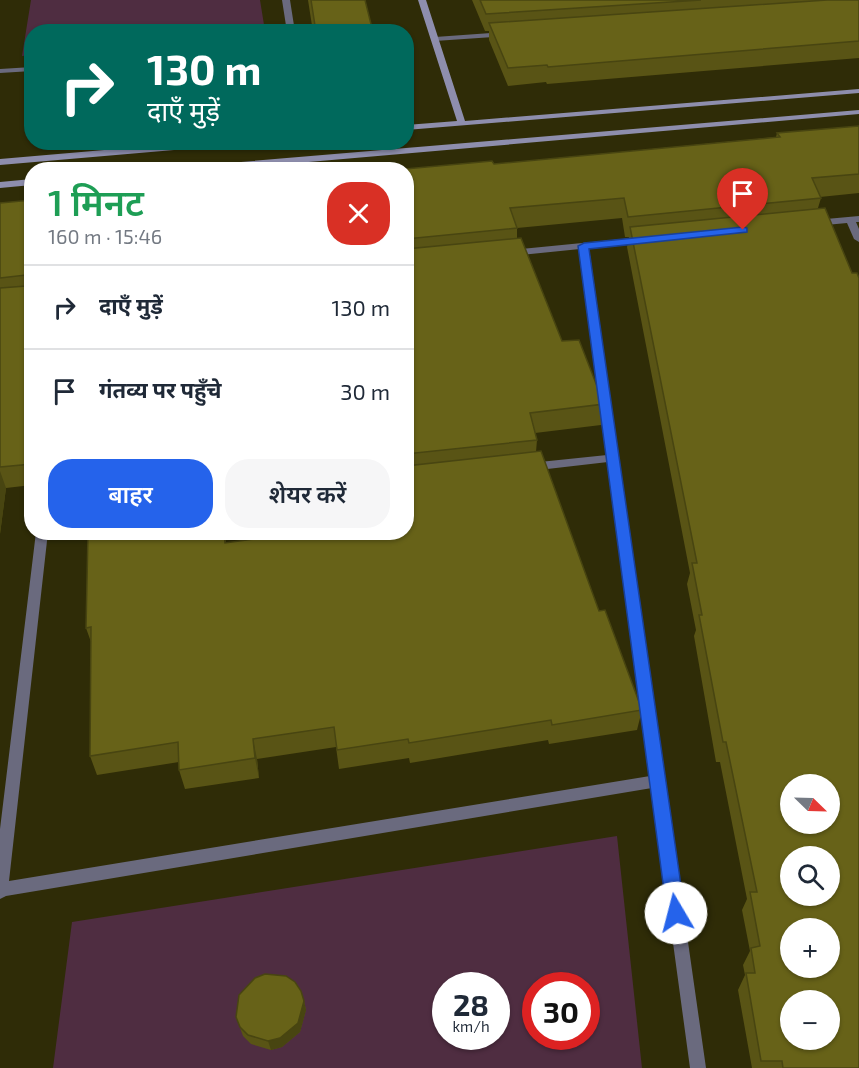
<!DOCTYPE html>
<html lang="hi">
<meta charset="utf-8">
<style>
:root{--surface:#fff;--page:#f6f6f7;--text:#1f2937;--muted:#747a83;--line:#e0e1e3;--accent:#2563eb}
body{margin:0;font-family:"Exo 2","Noto Sans Devanagari",sans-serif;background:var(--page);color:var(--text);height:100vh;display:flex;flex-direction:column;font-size:22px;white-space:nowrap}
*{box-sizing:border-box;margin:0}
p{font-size:20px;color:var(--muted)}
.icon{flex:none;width:33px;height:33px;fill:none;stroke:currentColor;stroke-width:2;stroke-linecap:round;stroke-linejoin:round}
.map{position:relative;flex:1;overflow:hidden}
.details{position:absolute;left:24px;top:162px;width:390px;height:378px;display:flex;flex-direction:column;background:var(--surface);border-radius:24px;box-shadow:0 2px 4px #0004}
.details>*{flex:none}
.top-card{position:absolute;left:24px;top:24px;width:390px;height:126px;border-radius:24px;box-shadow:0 2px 4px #0004;background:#00695c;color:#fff;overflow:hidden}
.needle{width:39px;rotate:113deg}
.fabs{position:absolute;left:780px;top:774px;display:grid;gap:12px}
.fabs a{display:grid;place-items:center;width:60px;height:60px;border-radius:50%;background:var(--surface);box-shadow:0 2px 4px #0004;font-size:30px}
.speed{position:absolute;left:432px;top:972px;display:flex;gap:12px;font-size:30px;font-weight:700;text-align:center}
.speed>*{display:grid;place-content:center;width:78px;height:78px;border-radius:50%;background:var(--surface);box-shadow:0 2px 4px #0004;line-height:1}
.speed small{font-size:15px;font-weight:400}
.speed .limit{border:9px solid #d22;background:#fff;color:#111}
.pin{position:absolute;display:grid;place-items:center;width:51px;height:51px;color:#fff;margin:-62px -26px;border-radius:50% 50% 50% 0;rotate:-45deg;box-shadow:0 0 6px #0007}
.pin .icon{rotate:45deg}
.me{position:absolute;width:66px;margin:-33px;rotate:352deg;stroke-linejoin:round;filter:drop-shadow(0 0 4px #0008)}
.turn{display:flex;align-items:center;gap:21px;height:126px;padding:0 24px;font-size:27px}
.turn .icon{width:78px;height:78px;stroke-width:2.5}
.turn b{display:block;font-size:42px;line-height:51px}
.round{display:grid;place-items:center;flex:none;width:63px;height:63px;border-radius:24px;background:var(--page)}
.head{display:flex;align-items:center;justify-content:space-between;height:102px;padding:0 24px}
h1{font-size:36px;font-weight:600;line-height:45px;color:#1e9e55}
.action{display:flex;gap:12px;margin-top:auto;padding:12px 24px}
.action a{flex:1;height:69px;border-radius:24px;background:var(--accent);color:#fff;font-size:24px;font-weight:600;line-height:69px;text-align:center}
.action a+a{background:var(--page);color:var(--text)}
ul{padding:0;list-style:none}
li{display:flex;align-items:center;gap:18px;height:84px;padding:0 24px;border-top:2px solid var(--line)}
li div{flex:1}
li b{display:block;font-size:22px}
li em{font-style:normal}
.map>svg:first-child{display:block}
.green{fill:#4f2d41;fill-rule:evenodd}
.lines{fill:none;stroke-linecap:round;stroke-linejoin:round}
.street{fill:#6a6a7e;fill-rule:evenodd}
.secondary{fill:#8e8ead;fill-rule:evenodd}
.wall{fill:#595415}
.shaded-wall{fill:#484511}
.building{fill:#676218;stroke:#484511;stroke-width:1.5;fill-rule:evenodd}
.route{fill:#2563eb;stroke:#184099;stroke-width:1.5}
</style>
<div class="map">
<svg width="859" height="1068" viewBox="0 0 859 1068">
<rect width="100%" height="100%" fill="#2f2c07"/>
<path class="green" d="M31,0h229l5,31 -233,1 -1,23 -9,1z
M617,836l25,232h-589l19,-146zM446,986h50v50h-50zM536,986h50v50h-50z"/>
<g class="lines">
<path class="street" d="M282,0h8l5,32h-8z
M505,32l4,2 -1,2 -73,5 -4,-2 4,-2z
M32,67v4l-32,2v-4z
M859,216v6h-3l3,7v13l-5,-3 -7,-16 -32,3 -5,-3 5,-3z
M643,237l5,3 -2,2 -57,6 117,820h-16l-38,-280 -646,108 -6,3v-70l36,-297h12l-39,349 641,-105 -42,-314 -78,9 -6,-4 6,-4 77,-8 -27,-206 -69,7 -5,-3 5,-3z"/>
<path class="secondary" d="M418,0h8l39,121 394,-32v4l-453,37v-5l51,-4z
M859,110v4l-642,56h-40l4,-3z
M197,142h39l-4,3 -232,20v-6z
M32,179v6l-32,3v-6z"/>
</g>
<path class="wall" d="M308,0h57l8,32h-60z
M472,0h387v58l-312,26 -1,-2 -38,4 -19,-46v-9h-4z
M859,126v67l-39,4 1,1 -3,10 41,860h-107l-14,-78 7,-15 -2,-10 7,-14 -8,-41 5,-11 -27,-137h-4l-22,-126 2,-6 -9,-46 3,-11 -63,-326 2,-10h-4l-3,-19 -105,10v10l45,103 42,63 -3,21 -66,8 2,7 -1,12 63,159 43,99 -5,20 -88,14 -1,-4 -138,23 -1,-5 -70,11 -3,-22 -79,12 2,19 -74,11 -6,-19v-8l-82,13 -7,-19 1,-114 -5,-14 7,-96h59v3l17,-3h55l2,11 180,-11v-362l88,-6 282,-27 1,-4z
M32,200v285l-26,3 -6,46v-331z
M304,1001l2,9 -6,22 -18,15 -11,3 -20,-6 -8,-8 -7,-19z"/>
<path class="shaded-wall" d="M0,471l6,17 -6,46z
M253,739l4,20 2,19 -4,-20z
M304,1001l2,9 -6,22 -18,15 -11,3 -3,-9z"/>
<path class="building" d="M311,0h54l8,32h-57z
M480,0h221l-215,14z
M827,0h32v41l-311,26 -1,-2 -39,3 -19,-45z
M859,126v48l-47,4 9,20 -193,19 -4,-19 -114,10 7,20 -111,11v-69h-12l98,-9 2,3 286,-27 -3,-4z
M333,168l1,2h-21z
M32,200v264l-32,3v-179l26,-2 2,-8 -2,-3 -26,3v-75z
M825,208l27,65h5l2,5v790h-76l-1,-7h-21l-15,-88h9l-4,-25 9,-2 -10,-54h7l-31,-150h-3l-24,-127h3l-10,-52h5l-67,-336zM790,784h40v40h-40zM790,856h40v40h-40zM790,928h40v40h-40zM790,1000h40v40h-40z
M521,238l41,103 17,-1 25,64 -74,9 7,27 -131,14v-205z
M541,451l58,160 6,-1 37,100 -90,15 -1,-5 -142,23 -1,-4 -71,11 -3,-23 -81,12 2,19 -76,12 -1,-28 -88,14 1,-129 -5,1 2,-95 62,-1v3l19,-3h55l1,11 80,-11h101v-66z
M265,974l21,2 9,6 6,9 3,10 -6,22 -18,15 -12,3 -20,-6 -8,-8 -4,-10 3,-22 16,-17z"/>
<path class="route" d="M743,227l4,1v4l-158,17 96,664 -3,6 -6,3 -6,-3 -3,-6 -89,-667 6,-3z"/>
</svg>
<div class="fabs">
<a><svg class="needle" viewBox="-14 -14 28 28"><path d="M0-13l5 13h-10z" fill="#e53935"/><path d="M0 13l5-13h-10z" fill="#747a83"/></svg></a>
<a><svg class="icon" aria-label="search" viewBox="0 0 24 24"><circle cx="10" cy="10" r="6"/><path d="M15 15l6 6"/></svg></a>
<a>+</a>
<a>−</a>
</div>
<div class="speed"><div>28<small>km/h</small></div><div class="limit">30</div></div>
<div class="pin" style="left:743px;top:230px;background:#d93025"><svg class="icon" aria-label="arrive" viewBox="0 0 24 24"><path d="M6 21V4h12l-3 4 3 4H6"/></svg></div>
<svg class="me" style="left:676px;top:913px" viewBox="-20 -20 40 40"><circle r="19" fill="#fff"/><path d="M0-13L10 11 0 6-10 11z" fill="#2563eb"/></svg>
<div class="top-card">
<div class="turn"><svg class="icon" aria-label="right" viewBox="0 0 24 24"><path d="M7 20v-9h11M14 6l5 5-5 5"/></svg><div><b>130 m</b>दाएँ मुड़ें</div></div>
</div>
<section class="details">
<div class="head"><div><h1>1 मिनट</h1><p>160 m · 15:46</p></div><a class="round" style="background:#d93025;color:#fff"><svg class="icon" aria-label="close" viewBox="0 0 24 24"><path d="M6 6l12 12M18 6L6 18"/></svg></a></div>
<ul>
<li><svg class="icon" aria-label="right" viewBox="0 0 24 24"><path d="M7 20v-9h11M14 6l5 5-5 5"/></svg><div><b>दाएँ मुड़ें</b></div><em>130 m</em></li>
<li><svg class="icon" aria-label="arrive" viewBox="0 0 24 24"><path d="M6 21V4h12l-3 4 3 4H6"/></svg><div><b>गंतव्य पर पहुँचे</b></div><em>30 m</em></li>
</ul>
<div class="action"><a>बाहर</a><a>शेयर करें</a></div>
</section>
</div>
